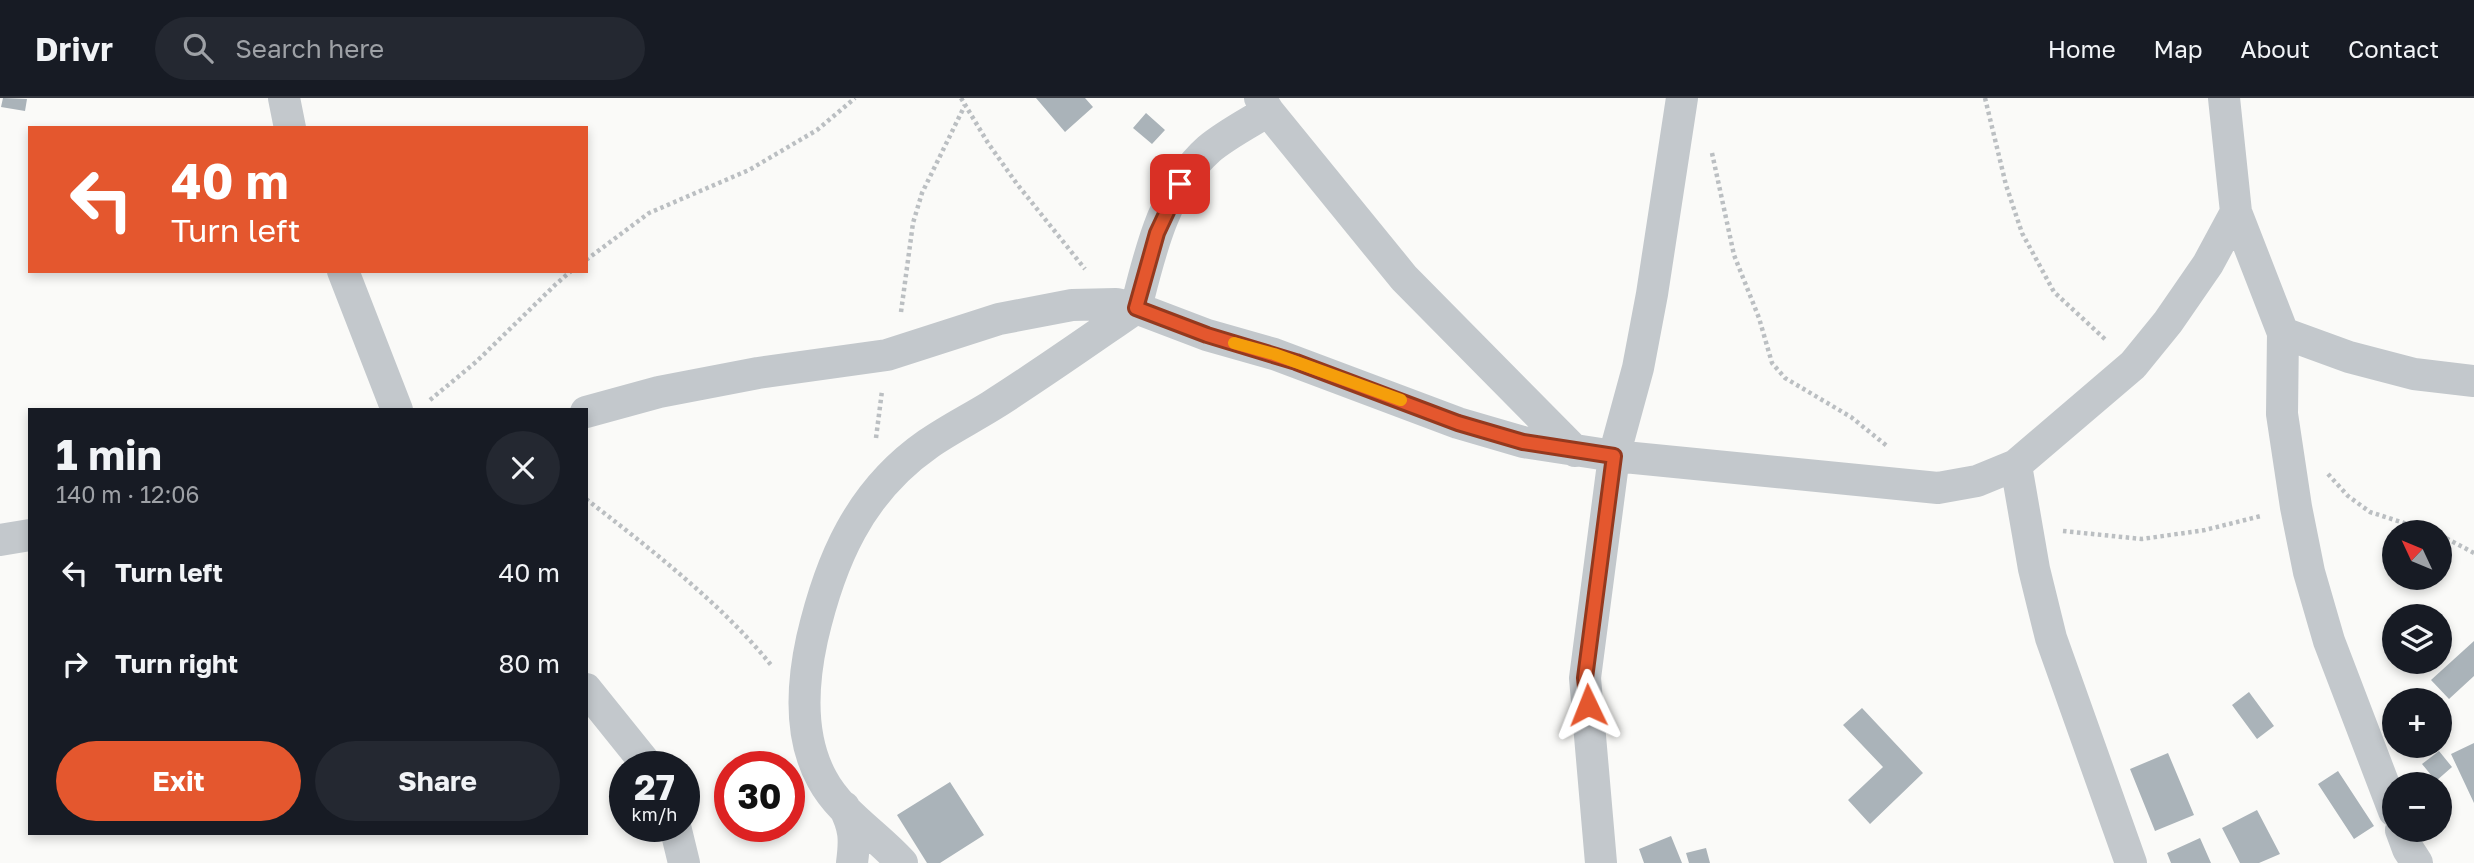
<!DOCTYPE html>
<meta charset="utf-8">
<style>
:root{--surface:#171b24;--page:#242831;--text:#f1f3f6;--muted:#9ea1a6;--line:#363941;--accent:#e4572e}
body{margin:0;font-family:"Golos Text",sans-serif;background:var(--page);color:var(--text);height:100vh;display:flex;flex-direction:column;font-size:26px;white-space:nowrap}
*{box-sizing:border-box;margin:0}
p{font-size:23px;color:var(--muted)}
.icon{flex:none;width:38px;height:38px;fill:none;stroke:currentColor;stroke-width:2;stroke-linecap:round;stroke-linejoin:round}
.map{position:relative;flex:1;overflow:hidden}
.details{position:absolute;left:28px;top:310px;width:560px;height:427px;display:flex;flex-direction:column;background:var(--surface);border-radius:0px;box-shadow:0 4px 10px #0003}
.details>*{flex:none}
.top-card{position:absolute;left:28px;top:28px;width:560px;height:147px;border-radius:0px;box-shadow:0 4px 10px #0003;background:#e4572e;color:#fff;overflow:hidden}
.needle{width:46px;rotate:314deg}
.buttons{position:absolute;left:2382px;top:422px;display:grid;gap:14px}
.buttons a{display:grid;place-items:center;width:70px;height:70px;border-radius:50%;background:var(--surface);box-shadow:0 4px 10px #0003;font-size:35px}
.speed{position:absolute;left:609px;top:653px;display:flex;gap:14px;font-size:35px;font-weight:700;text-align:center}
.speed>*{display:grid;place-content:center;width:91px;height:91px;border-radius:50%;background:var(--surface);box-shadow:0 4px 10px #0003;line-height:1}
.speed small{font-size:18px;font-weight:400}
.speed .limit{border:10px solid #d22;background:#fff;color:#111}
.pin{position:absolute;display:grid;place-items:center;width:60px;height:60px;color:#fff;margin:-30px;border-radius:14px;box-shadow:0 4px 10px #0006}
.me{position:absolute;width:77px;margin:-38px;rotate:358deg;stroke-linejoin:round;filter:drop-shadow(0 0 5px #0008)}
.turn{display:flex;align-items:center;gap:24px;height:147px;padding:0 28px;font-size:32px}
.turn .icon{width:91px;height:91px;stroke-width:2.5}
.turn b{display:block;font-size:49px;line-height:60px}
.round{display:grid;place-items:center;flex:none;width:74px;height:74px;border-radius:37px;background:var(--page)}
.overview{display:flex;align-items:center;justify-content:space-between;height:119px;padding:0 28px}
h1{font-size:42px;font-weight:700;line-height:52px}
.action{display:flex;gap:14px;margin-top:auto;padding:14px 28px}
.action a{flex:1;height:80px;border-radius:42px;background:var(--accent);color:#fff;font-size:28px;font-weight:700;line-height:80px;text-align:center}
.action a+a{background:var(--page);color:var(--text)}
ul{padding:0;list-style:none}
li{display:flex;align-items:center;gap:21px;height:91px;padding:0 28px}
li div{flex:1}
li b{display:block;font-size:26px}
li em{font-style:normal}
header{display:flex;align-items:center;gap:42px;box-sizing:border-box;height:98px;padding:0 35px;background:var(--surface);border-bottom:2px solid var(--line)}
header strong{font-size:33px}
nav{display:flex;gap:38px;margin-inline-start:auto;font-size:24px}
.search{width:490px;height:63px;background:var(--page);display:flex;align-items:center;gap:18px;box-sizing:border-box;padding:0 24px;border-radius:38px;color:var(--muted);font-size:26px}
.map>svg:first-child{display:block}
.building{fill:#aab3b9}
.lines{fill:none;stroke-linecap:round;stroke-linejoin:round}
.path{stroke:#bbbfc2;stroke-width:4.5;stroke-dasharray:3.5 3.5;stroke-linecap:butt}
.minor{stroke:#c3c8cc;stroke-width:32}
.route-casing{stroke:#94391e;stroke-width:18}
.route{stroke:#e4572e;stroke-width:12}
.slow{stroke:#f59e0b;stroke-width:12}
</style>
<header>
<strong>Drivr</strong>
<div class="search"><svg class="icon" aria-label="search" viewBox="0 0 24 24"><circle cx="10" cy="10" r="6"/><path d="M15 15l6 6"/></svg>Search here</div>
<nav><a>Home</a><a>Map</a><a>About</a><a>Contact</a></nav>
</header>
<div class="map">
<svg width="2474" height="765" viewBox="0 0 2474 765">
<rect width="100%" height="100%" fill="#fafaf8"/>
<path class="building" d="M3,0l24,1 -2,12 -24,-4z
M1036,0h49l8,9 -28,25z
M1146,15l19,17 -13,14 -19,-16z
M2474,543v35l-25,23 -18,-19z
M2249,594l25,34 -17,13 -25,-34z
M1862,610l61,65 -53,51 -22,-24 35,-33 -40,-42z
M2474,645v60l-23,-49z
M2439,653l13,16 -16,14 -14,-17z
M2168,655l26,62 -39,16 -25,-62z
M2338,673l36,55 -20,13 -36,-55z
M950,684l34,53 -44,28h-13l-30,-48z
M2257,712l23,44 -21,9h-19l-18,-35z
M1671,738l11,27h-38l-5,-14z
M2200,740l11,25h-40l-4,-10z
M1706,750l4,15h-21l-3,-10z"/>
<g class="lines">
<path class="path" d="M961,0l27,45 29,41 68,85
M1985,0l21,87 16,48 32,59 53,49
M1712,55l22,102 25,63 13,45 13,15 66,39 36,29
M586,162l63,-47 100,-43 68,-40 38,-32
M901,214l12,-89 9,-30 43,-88
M430,302l46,-38 79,-77 16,-14
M876,340l6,-47
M2328,376l20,22 22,16 62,20
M586,401c62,48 137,106 185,166
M2063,433l79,8 63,-9 56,-14
M2440,437l34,18"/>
<path class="minor" d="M284,0l6,30
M1260,0l8,13 136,167 171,173
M2224,0l12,114 47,121 -1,81 14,93 13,65 20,69 65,170
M343,173l54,139
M2283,235l66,24 65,17 60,7
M586,314l73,-20 99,-19 129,-18 112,-36 73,-14 44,-1 20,4 71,27 67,19 184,69 65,19 91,14 324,32 39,-7 39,-16 117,-100 35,-43 40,-58 28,-52
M2016,367l18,104 17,69 80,225
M0,442l30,-5
M586,591l62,77
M844,709c11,21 11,33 8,56
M675,728l9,37
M2401,732l7,19 9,14
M902,765c-25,-28 -62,-50 -80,-84 -23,-42 -20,-94 -10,-140 18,-78 47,-147 116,-195 20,-14 42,-25 63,-38 49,-31 97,-65 145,-98 14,-56 28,-119 73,-159 18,-15 40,-26 59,-38
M1601,765l-16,-185 29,-222 24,-88 14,-74 30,-196"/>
</g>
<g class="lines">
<g class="route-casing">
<path id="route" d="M1180,86l-23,49 -21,75 71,27 89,27 162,61 65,19 91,14 -29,222 3,27"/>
</g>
<use href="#route" class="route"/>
<path class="slow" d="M1234,245l40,11 127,46"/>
</g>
</svg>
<div class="buttons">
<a><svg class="needle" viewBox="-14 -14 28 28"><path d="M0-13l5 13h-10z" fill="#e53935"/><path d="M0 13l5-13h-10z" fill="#9ea1a6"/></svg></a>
<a><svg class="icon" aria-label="layers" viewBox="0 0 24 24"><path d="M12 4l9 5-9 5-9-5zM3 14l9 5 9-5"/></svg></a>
<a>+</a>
<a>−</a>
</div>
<div class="speed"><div>27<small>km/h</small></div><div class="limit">30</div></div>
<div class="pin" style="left:1180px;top:86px;background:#d93025"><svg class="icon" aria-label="arrive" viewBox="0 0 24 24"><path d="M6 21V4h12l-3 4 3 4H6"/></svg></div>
<svg class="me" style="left:1588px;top:607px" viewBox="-20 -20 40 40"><path d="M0-17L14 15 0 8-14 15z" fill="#e4572e" stroke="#fff" stroke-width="4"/></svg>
<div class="top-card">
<div class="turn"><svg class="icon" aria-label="left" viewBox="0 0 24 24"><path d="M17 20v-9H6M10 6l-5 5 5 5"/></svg><div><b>40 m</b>Turn left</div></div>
</div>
<section class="details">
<div class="overview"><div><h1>1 min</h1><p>140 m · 12:06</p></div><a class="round"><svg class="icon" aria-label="close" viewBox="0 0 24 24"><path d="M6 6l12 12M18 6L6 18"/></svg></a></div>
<ul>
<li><svg class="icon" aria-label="left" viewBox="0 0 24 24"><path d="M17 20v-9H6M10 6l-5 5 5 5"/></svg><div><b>Turn left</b></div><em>40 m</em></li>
<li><svg class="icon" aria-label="right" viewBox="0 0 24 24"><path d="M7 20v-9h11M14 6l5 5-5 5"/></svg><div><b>Turn right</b></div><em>80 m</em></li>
</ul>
<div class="action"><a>Exit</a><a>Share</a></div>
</section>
</div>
